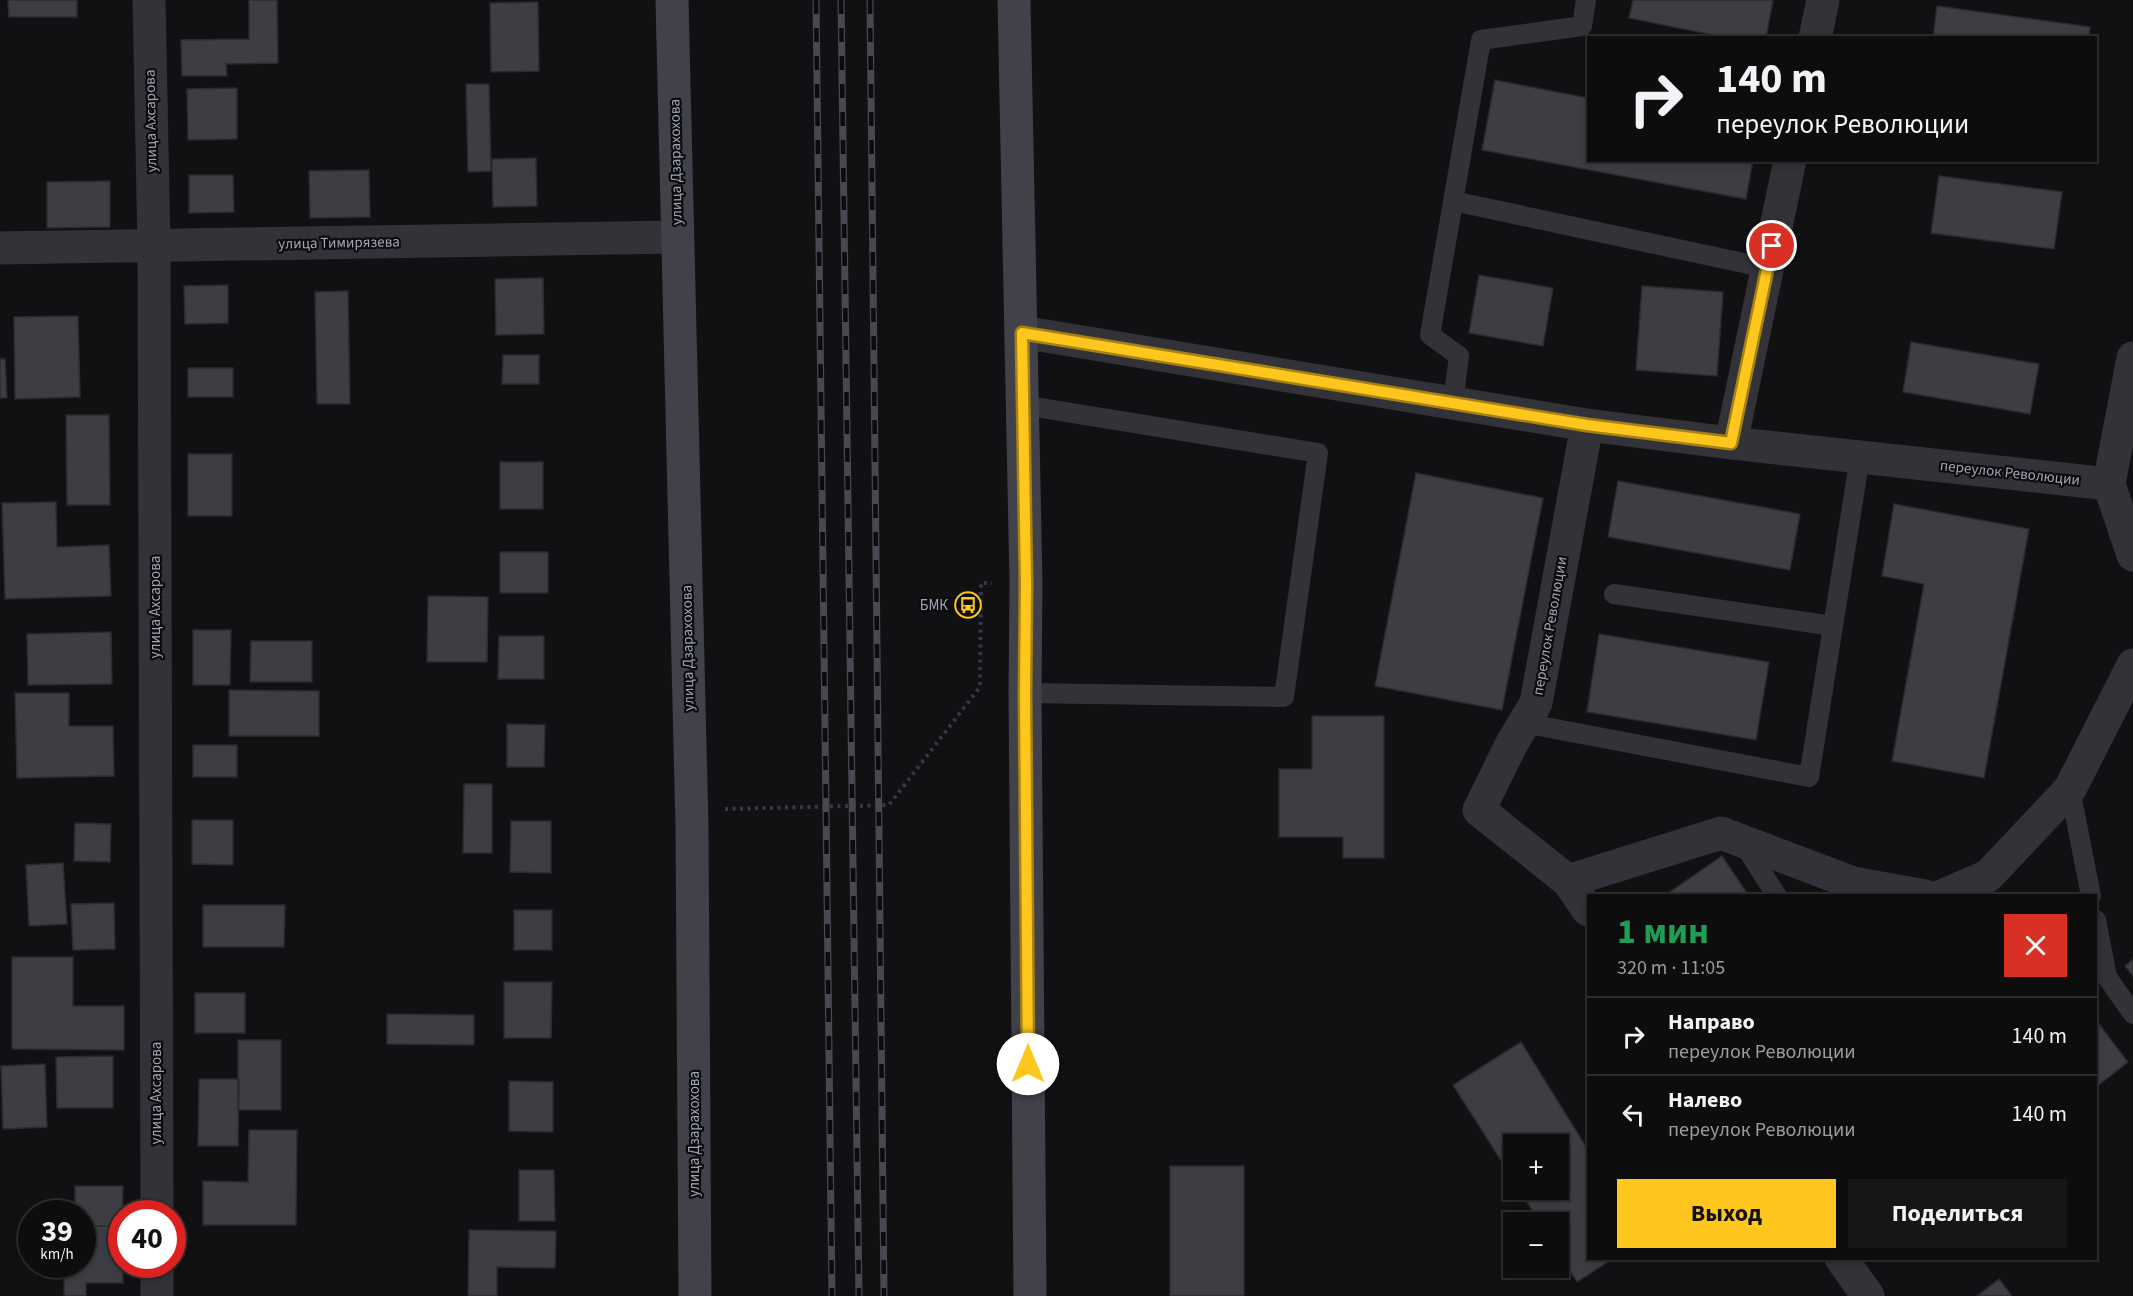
<!DOCTYPE html>
<html lang="ru">
<meta charset="utf-8">
<style>
:root{--surface:#0d0d0e;--page:#161617;--text:#f1f3f6;--muted:#9a9c9e;--line:#2d2d2e;--accent:#ffc71d}
body{margin:0;font-family:"Source Sans 3",sans-serif;background:var(--page);color:var(--text);height:100vh;display:flex;flex-direction:column;font-size:22px;white-space:nowrap}
*{box-sizing:border-box;margin:0}
p{font-size:20px;color:var(--muted)}
.icon{flex:none;width:33px;height:33px;fill:none;stroke:currentColor;stroke-width:2;stroke-linecap:round;stroke-linejoin:round}
.map{position:relative;flex:1;overflow:hidden}
.panel{position:absolute;left:1587px;top:894px;width:510px;height:366px;display:flex;flex-direction:column;background:var(--surface);border-radius:0px;box-shadow:0 3px 9px #0003,0 0 0 2px var(--line)}
.panel>*{flex:none}
.top-card{position:absolute;left:1587px;top:36px;width:510px;height:126px;border-radius:0px;box-shadow:0 3px 9px #0003,0 0 0 2px var(--line);background:#0d0d0e;color:var(--text);overflow:hidden}
.fabs{position:absolute;left:1503px;top:1134px;display:grid;gap:12px}
.fabs a{display:grid;place-items:center;width:66px;height:66px;border-radius:0px;background:var(--surface);box-shadow:0 3px 9px #0003,0 0 0 2px var(--line);font-size:30px}
.speed{position:absolute;left:18px;top:1200px;display:flex;gap:12px;font-size:30px;font-weight:700;text-align:center}
.speed>*{display:grid;place-content:center;width:78px;height:78px;border-radius:50%;background:var(--surface);box-shadow:0 3px 9px #0003,0 0 0 2px var(--line);line-height:1}
.speed small{font-size:15px;font-weight:400}
.speed .limit{border:9px solid #d22;background:#fff;color:#111}
.pin{position:absolute;display:grid;place-items:center;width:51px;height:51px;color:#fff;margin:-26px;border:3px solid #fff;border-radius:50%;box-shadow:0 2px 6px #0007}
.me{position:absolute;width:66px;margin:-33px;rotate:0deg;stroke-linejoin:round;filter:drop-shadow(0 0 4px #0008)}
.turn{display:flex;align-items:center;gap:21px;height:126px;padding:0 30px;font-size:27px}
.turn .icon{width:78px;height:78px;stroke-width:2.5}
.turn b{display:block;font-size:42px;line-height:51px}
.round{display:grid;place-items:center;flex:none;width:63px;height:63px;border-radius:0px;background:var(--page)}
.overview{display:flex;align-items:center;justify-content:space-between;height:102px;padding:0 30px}
h1{font-size:36px;font-weight:700;line-height:45px;color:#1e9e55}
.primary-button{display:flex;gap:12px;margin-top:auto;padding:12px 30px}
.primary-button a{flex:1;height:69px;border-radius:0px;background:var(--accent);color:#111;font-size:24px;font-weight:700;line-height:69px;text-align:center}
.primary-button a+a{background:var(--page);color:var(--text)}
ul{padding:0;list-style:none}
li{display:flex;align-items:center;gap:18px;height:78px;padding:0 30px;border-top:2px solid var(--line)}
li div{flex:1}
li b{display:block;font-size:22px}
li em{font-style:normal}
.map>svg:first-child{display:block}
.building{fill:#3d3e43;stroke:#2b2b2f;stroke-width:1.5}
.lines{fill:none;stroke-linecap:round;stroke-linejoin:round}
.path{stroke:#383940;stroke-width:4;stroke-dasharray:3 4.5;stroke-linecap:butt}
.lane{stroke:#323238;stroke-width:20}
.street{stroke:#323238;stroke-width:33}
.secondary{stroke:#404149;stroke-width:33}
.rail-casing{stroke:#474850;stroke-width:7}
.rail{stroke:#0c0c0e;stroke-width:4.5;stroke-dasharray:14;stroke-linecap:butt}
.route-casing{stroke:#a68113;stroke-width:15}
.route{stroke:#ffc71d;stroke-width:10}
.labels{text-anchor:middle;dominant-baseline:central;stroke-width:4.5;stroke-linejoin:round;paint-order:stroke}
.street-label{font-size:15px;fill:#a1a5b5;stroke:#0c0c0e}
.poi-label{font-size:15px;fill:#a1a5b5;stroke:#0c0c0e;text-anchor:end}
</style>
<div class="map">
<svg width="2133" height="1296" viewBox="0 0 2133 1296">
<rect width="100%" height="100%" fill="#111113"/>
<path class="building" d="M8,0h69v17h-68z
M249,0h28l1,63 -52,1 1,12h-45l-1,-36 68,-1z
M1633,0h140l-7,38h-38l-99,-20z
M538,2l1,69 -48,1 -1,-69z
M1937,6l153,21 -1,11h-156z
M1495,80l93,18v62h165l-7,39 -264,-49z
M466,84h23l2,87 -23,1z
M237,88v51l-49,1 -1,-51z
M536,158l1,48 -44,1 -1,-48z
M369,170l1,47 -60,1 -1,-47z
M189,175h44l1,37 -45,1z
M1939,176l123,16 -8,57 -123,-16z
M110,181v46l-63,1v-46z
M1479,275l74,13 -10,58 -74,-13z
M543,278l1,56 -48,1 -1,-56z
M228,285v38l-43,1 -1,-38z
M1642,286l81,6 -6,84 -81,-6z
M348,291l2,113h-33l-2,-112z
M78,316l2,81 -65,2 -1,-82z
M1911,342l128,22 -9,50 -127,-22z
M503,355h36v29h-37z
M0,359h5l2,39h-7z
M188,368h45v29h-45z
M66,415h43l1,90h-43z
M188,454h44v62h-44z
M500,462h43v47h-43z
M1416,473l127,25 -41,212 -127,-24z
M1618,481l182,33 -10,56 -182,-33z
M56,502l1,45 52,-2 2,51 -106,3 -3,-96z
M1894,504l135,25 -45,249 -92,-17 32,-177 -42,-8z
M500,552h48v41h-48z
M428,596l60,1 -1,65h-60z
M193,630h38l-1,55h-37z
M111,632l1,52 -84,1 -1,-51z
M1599,634l170,28 -13,78 -169,-28z
M499,636h45v43h-46z
M251,641h61v41h-62z
M229,690l90,1v45h-90z
M15,693h54v33h44l1,50 -97,2z
M1312,716h72v142h-41v-21h-64v-68h33z
M507,724l38,1 -1,42h-37z
M193,745h44v32h-44z
M464,784h28v69h-29z
M192,820h41v45l-41,-1z
M511,821h40v52l-41,-1z
M75,823l36,1 -1,38 -36,-1z
M1722,856l27,40h-85z
M63,863l4,61 -38,2 -3,-61z
M114,903l1,46 -42,1 -2,-46z
M203,905h82l-1,42h-81z
M514,910h38v40h-38z
M12,957h61v49h51v44l-112,-1z
M2133,959v17l-8,-10z
M504,982h48l-1,56h-47z
M195,993h50v40h-50z
M387,1014l87,1v30l-87,-1z
M2096,1020l32,42 -32,25z
M238,1040h43v70h-43z
M1521,1042l67,108v108h26l-37,24 -19,-30v-30h-18l-21,-32h39v-46h-44v37l-61,-96z
M113,1056v52h-56l-1,-51z
M45,1064l2,63 -44,2 -2,-63z
M199,1079h40l-1,67h-40z
M509,1081l44,1v50l-44,-1z
M249,1130h48l-1,95h-93v-44l45,1z
M1170,1166h74v130h-74z
M519,1170h35l1,51h-36z
M75,1186h48l-1,40h-40v-12h-7z
M82,1226h40l1,57h-37v13h-22v-32h18z
M469,1230l87,1 -1,37 -58,-1v29h-29z
M1999,1279l13,17h-35z"/>
<g class="lines">
<path class="path" d="M725,809l164,-4 91,-118 1,-104h11"/>
<path class="lane" d="M1453,201l314,67
M1453,403l6,-47 -29,-21 51,-295 101,-14 4,-26
M1023,405l295,48 -34,244 -259,-4
M1614,594l219,32
M1524,723l285,54 51,-320
M2070,789l21,107
M1743,843l34,53
M2096,920l11,57 26,37"/>
<path class="street" d="M149,0l5,246 3,968
M1815,38l8,-38
M0,248l677,-11
M1021,332l566,93 144,18 378,41
M2133,358l-24,126 24,71
M1587,425l-51,278 -25,42 -32,65 89,71 20,29
M1731,443l59,-283
M1568,881l153,-48 132,50 72,13
M1942,896l46,-20 82,-87 63,-124
M1841,1258l27,38
M157,1264v32"/>
<path class="secondary" d="M672,0l20,827 3,469
M1014,0l12,583 -1,110 5,603"/>
<g class="rail-casing">
<path id="rail" d="M816,0l16,1296
M841,0l18,1296
M870,0l14,1296"/>
</g>
<use href="#rail" class="rail"/>
</g>
<g class="lines">
<g class="route-casing">
<path id="route" d="M1028,1064l-3,-371 1,-110 -4,-250 565,92 144,18 41,-197"/>
</g>
<use href="#route" class="route"/>
</g>
<defs>
<g id="bus-ring" transform="scale(1.35)"><circle r="9.5" fill="#0c0c0e" stroke="#ffc71d" stroke-width="1.5"/><path d="M-5-6H5V4H4V6H2V4H-2V6H-4V4H-5ZM-3.5-4V0h7V-4ZM-3.5 1.2v1.5H-2V1.2ZM2 1.2v1.5H3.5V1.2Z" fill="#ffc71d"/></g>
</defs>
<g fill-rule="evenodd">
<use href="#bus-ring" x="968" y="605"/>
</g>
<g class="labels">
<g class="street-label">
<text transform="translate(151 121) rotate(-91)">улица Ахсарова</text>
<text transform="translate(676 162) rotate(-91)">улица Дзарахохова</text>
<text transform="translate(339 243) rotate(-1)">улица Тимирязева</text>
<text transform="translate(2010 473) rotate(6)">переулок Революции</text>
<text transform="translate(155 607) rotate(-90)">улица Ахсарова</text>
<text transform="translate(1550 626) rotate(-80)">переулок Революции</text>
<text transform="translate(688 648) rotate(-91)">улица Дзарахохова</text>
<text transform="translate(156 1093) rotate(-90)">улица Ахсарова</text>
<text transform="translate(694 1134) rotate(-90)">улица Дзарахохова</text>
</g>
<g class="poi-label">
<text x="948" y="605">БМК</text>
</g>
</g>
</svg>
<div class="fabs">
<a>+</a>
<a>−</a>
</div>
<div class="speed"><div>39<small>km/h</small></div><div class="limit">40</div></div>
<div class="pin" style="left:1772px;top:246px;background:#d93025"><svg class="icon" aria-label="arrive" viewBox="0 0 24 24"><path d="M6 21V4h12l-3 4 3 4H6"/></svg></div>
<svg class="me" style="left:1028px;top:1064px" viewBox="-20 -20 40 40"><circle r="19" fill="#fff"/><path d="M0-13L10 11 0 6-10 11z" fill="#ffc71d"/></svg>
<div class="top-card">
<div class="turn"><svg class="icon" aria-label="right" viewBox="0 0 24 24"><path d="M7 20v-9h11M14 6l5 5-5 5"/></svg><div><b>140 m</b>переулок Революции</div></div>
</div>
<section class="panel">
<div class="overview"><div><h1>1 мин</h1><p>320 m · 11:05</p></div><a class="round" style="background:#d93025;color:#fff"><svg class="icon" aria-label="close" viewBox="0 0 24 24"><path d="M6 6l12 12M18 6L6 18"/></svg></a></div>
<ul>
<li><svg class="icon" aria-label="right" viewBox="0 0 24 24"><path d="M7 20v-9h11M14 6l5 5-5 5"/></svg><div><b>Направо</b><p>переулок Революции</p></div><em>140 m</em></li>
<li><svg class="icon" aria-label="left" viewBox="0 0 24 24"><path d="M17 20v-9H6M10 6l-5 5 5 5"/></svg><div><b>Налево</b><p>переулок Революции</p></div><em>140 m</em></li>
</ul>
<div class="primary-button"><a>Выход</a><a>Поделиться</a></div>
</section>
</div>
